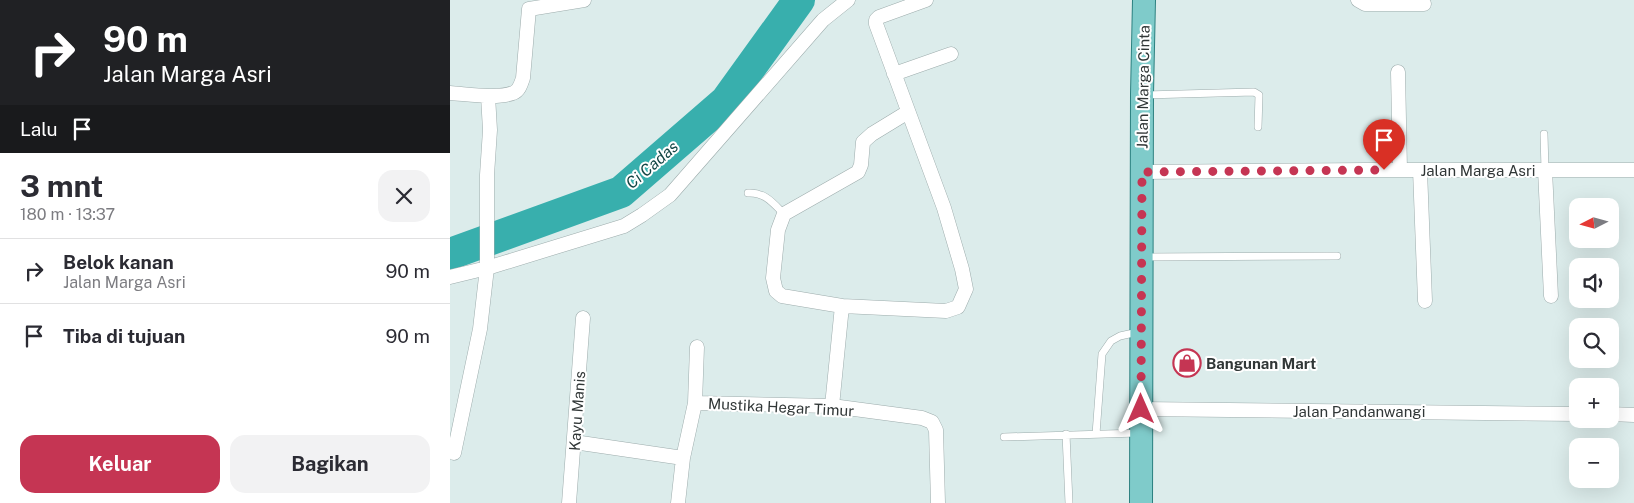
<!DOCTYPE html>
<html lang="id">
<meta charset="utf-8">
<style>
:root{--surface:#fff;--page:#f2f2f3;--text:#2b2b33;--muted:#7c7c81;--line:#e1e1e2;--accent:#c53553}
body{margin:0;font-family:"Public Sans",sans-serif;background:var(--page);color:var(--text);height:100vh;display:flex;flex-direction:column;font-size:19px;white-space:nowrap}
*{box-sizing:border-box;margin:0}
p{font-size:16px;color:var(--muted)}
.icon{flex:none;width:28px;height:28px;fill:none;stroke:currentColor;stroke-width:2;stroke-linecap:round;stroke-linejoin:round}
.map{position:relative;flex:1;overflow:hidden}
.details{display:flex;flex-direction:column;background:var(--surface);width:450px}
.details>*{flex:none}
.hud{background:#202124;color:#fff;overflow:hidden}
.needle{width:32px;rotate:264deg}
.fabs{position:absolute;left:1119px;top:198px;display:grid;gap:10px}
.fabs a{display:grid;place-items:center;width:50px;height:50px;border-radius:10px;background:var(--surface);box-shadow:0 5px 20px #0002;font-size:25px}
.pin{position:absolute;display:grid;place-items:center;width:42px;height:42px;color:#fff;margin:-51px -21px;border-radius:50% 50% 50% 0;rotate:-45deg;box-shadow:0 0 5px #0007}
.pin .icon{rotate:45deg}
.me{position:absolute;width:55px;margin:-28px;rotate:0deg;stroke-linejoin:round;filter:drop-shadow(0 0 4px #0008)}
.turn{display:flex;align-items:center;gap:18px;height:105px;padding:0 20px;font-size:22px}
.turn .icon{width:65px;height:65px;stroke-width:2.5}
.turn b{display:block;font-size:35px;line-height:42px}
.then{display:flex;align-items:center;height:48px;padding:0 20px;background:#0003;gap:10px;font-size:19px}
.round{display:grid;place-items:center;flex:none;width:52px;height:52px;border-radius:15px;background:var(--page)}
.overview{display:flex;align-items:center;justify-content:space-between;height:85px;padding:0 20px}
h1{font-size:30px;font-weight:700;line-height:38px}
.cta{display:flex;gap:10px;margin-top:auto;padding:10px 20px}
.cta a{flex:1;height:58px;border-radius:15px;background:var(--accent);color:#fff;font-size:20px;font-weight:700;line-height:58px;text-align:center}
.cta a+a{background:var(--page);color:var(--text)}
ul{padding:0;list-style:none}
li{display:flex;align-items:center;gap:15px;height:65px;padding:0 20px;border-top:1px solid var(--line)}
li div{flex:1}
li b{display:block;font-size:19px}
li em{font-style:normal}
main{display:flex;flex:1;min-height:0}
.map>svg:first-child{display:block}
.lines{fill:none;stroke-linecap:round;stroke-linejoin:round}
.river{stroke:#38afad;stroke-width:32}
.lane-casing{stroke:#9dacac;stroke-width:8}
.street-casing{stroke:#9dacac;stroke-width:15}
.primary-casing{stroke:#2c8180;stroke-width:24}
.lane{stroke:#fff;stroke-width:7}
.street{stroke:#fff;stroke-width:14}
.primary{stroke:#7fcbca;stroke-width:22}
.route{stroke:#c53553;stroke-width:9;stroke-dasharray:0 16.2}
.labels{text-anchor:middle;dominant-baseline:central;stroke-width:4;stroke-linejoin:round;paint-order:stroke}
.street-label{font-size:15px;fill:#313737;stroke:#fff}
.poi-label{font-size:15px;font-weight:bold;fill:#313737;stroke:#fff;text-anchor:start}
.water-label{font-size:16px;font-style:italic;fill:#124645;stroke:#fff}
</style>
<main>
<section class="details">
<div class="hud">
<div class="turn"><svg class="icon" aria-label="right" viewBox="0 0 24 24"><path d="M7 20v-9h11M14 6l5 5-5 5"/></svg><div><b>90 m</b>Jalan Marga Asri</div></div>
<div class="then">Lalu<svg class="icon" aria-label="arrive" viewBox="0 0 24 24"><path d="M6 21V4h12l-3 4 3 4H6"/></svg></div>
</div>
<div class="overview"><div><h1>3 mnt</h1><p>180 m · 13:37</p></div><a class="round"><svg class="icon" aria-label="close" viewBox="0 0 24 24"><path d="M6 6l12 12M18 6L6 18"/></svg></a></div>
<ul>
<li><svg class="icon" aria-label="right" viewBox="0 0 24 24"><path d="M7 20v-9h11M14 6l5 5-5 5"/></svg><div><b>Belok kanan</b><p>Jalan Marga Asri</p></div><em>90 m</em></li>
<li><svg class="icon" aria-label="arrive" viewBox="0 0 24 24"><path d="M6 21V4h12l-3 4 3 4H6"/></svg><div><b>Tiba di tujuan</b></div><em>90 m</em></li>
</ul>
<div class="cta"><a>Keluar</a><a>Bagikan</a></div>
</section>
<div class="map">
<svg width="1184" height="503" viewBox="0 0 1184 503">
<rect width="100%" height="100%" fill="#dceceb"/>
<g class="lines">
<path class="river" d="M0,254l171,-62 105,-91 73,-101"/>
<g class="lane-casing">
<path id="lane" d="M695,95l109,-3 5,3 -1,32
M1094,134l1,36
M298,193c17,-1 25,10 36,21
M695,257l192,-1
M616,434l3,69
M646,434l6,-80 9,-13 9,-5 18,-4
M554,437l134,-4"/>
</g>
<g class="street-casing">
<path id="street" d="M908,0l7,4h59
M948,72l2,98
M444,74l57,-20
M0,93c17,1 47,6 63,0 6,-2 8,-9 10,-15l6,-69 55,-9
M970,170l5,131
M1095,170l6,126
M692,172l225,-2h267
M0,277l37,-9 137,-42 18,-11 28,-20 153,-175 25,-20
M392,306l104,5 12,-4 8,-18 -4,-20 -18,-61 -68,-184v-4l3,-3 47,-17
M245,403l137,3 90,12 10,4 4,8 2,73
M382,406l10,-100 -60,-10 -6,-5 -3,-13 5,-48 6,-16 74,-42 3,-7 2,-23 9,-8 36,-22
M691,409l437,5
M1160,414l24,1
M124,442l109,16
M4,453l26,-124 7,-61v-93l3,-45 -2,-34
M119,503l14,-185
M228,503l5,-45 12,-55 2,-56"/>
</g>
<g class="primary-casing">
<path id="primary" d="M691,503l1,-409 2,-94"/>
</g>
<use href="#lane" class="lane"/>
<use href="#street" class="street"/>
<use href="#primary" class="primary"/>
</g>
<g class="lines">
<path class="route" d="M691,409l1,-237 242,-2"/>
</g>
<defs>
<g id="shop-ring" transform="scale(1.4375)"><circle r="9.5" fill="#fff" stroke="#c53553" stroke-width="1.5"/><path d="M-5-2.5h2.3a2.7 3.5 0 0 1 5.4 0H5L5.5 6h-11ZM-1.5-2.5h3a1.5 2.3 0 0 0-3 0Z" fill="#c53553"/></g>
</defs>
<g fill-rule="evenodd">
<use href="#shop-ring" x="737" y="363"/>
</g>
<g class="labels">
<g class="street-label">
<text transform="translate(693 87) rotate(-89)">Jalan Marga Cinta</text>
<text x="1028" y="170">Jalan Marga Asri</text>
<text transform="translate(331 407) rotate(3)">Mustika Hegar Timur</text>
<text transform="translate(127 411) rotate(-86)">Kayu Manis</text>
<text x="909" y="411">Jalan Pandanwangi</text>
</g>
<g class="poi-label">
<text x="756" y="363">Bangunan Mart</text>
</g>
<g class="water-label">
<text transform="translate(202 165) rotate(-41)">Ci Cadas</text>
</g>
</g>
</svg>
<div class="fabs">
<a><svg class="needle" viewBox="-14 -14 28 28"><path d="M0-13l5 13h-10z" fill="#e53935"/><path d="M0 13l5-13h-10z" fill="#7c7c81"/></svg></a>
<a><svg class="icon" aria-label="sound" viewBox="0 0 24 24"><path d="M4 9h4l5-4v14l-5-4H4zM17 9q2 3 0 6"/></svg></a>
<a><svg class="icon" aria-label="search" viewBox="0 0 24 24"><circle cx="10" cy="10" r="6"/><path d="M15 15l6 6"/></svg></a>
<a>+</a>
<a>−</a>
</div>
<div class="pin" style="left:934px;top:170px;background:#d93025"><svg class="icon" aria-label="arrive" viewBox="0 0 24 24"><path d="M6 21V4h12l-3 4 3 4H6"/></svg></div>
<svg class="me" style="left:691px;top:409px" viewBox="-20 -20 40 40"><path d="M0-17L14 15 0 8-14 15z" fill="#c53553" stroke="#fff" stroke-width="4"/></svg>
</div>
</main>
